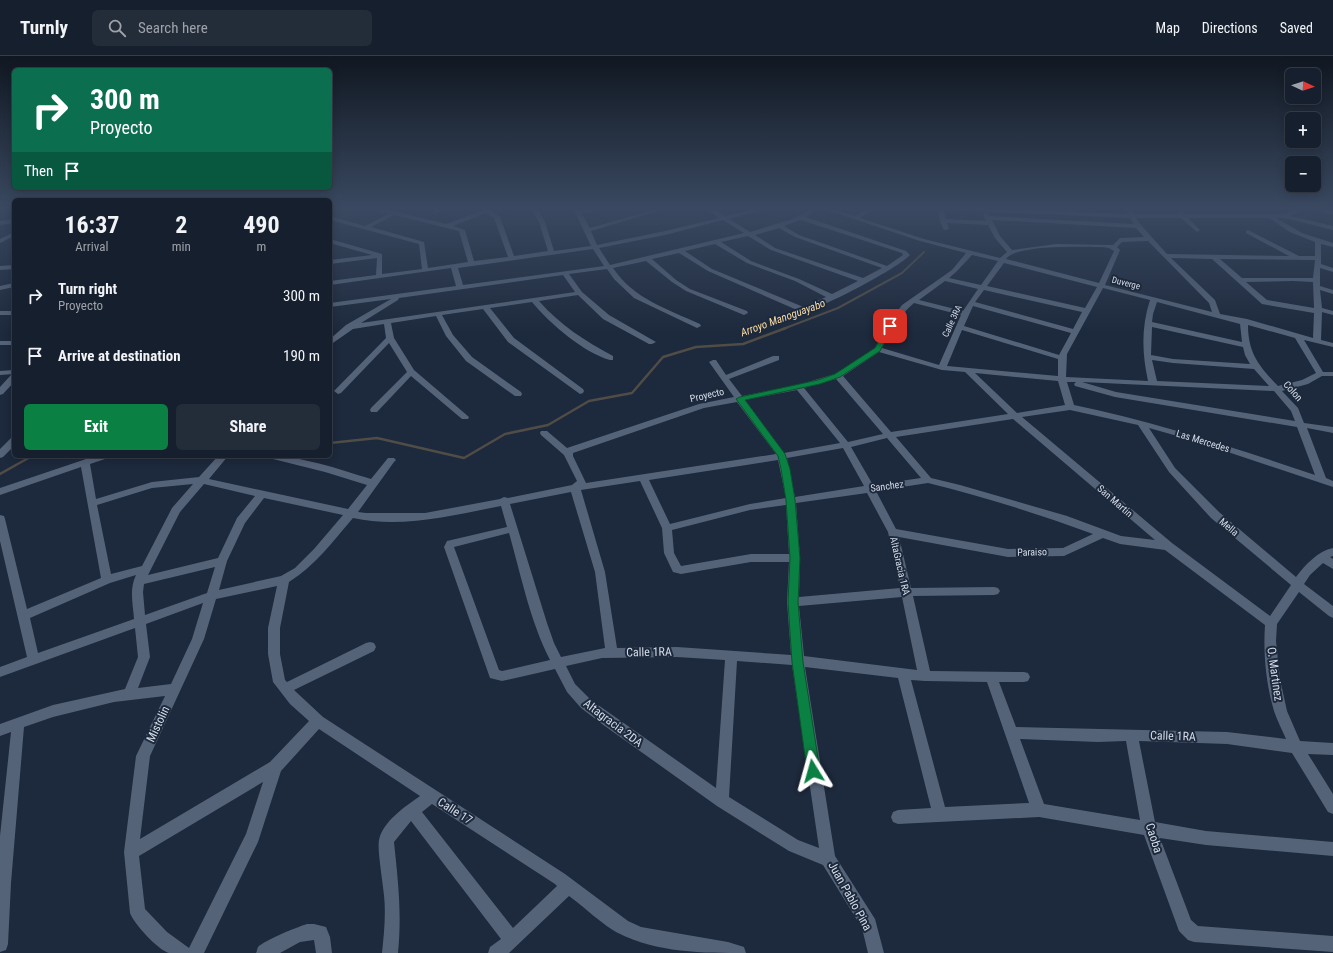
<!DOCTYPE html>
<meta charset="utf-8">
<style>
:root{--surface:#161f2d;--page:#232c39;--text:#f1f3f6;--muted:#9ea2aa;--line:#353d49;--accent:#0b8043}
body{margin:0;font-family:"Roboto Condensed",sans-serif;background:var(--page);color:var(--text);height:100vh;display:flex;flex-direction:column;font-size:15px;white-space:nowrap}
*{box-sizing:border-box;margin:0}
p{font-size:13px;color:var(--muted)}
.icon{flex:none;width:22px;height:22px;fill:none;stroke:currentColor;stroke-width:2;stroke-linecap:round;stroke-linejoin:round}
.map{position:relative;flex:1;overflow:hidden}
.side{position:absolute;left:12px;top:142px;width:320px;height:260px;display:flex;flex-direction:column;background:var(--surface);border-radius:6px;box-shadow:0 2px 10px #0003,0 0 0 1px var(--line)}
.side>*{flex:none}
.hud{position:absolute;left:12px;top:12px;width:320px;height:122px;border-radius:6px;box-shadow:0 2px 10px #0003,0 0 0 1px var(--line);background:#0b6e4f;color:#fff;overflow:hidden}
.needle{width:26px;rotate:94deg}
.fabs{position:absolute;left:1285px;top:12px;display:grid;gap:8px}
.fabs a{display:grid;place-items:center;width:36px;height:36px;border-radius:6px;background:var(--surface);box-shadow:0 2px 10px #0003,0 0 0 1px var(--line);font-size:20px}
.pin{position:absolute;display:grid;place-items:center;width:34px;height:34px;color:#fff;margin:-17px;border-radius:8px;box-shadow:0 2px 6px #0006}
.me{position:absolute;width:44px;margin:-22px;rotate:352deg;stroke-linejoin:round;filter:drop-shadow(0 0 3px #0008)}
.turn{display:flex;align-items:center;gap:14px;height:84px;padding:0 12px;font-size:18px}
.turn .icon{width:52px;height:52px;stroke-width:2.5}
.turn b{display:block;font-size:28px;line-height:34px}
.then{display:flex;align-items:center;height:38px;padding:0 12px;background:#0003;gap:8px;font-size:15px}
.eta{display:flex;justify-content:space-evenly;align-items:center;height:68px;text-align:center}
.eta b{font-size:24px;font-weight:700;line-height:28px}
.button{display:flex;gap:8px;margin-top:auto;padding:8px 12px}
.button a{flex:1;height:46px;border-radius:6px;background:var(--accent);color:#fff;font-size:16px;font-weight:700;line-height:46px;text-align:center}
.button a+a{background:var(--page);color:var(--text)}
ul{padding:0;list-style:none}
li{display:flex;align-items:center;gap:12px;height:60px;padding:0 12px}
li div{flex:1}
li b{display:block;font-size:15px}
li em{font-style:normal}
header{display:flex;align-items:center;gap:24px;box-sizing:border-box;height:56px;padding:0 20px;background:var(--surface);border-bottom:1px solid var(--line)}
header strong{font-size:19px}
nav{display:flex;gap:22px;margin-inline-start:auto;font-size:14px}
.search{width:280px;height:36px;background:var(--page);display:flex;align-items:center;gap:10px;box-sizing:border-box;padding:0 14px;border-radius:6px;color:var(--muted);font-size:15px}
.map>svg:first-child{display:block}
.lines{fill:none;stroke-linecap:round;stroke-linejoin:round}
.stream-far1{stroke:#504c46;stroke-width:2}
.stream{stroke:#504c46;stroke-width:2.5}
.minor{fill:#556378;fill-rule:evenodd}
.route{fill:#0b8043;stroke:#07532c}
.labels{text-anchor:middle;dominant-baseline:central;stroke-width:4;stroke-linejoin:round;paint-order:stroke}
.far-street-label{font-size:9px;fill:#d4dce9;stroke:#1d293c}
.street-label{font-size:10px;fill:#d4dce9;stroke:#1d293c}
.water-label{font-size:11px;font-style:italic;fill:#f9dca7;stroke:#1d293c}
.near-street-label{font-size:12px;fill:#d4dce9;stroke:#1d293c}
</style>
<header>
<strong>Turnly</strong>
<div class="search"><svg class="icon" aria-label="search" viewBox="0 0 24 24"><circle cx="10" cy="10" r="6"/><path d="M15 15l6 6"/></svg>Search here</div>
<nav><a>Map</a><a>Directions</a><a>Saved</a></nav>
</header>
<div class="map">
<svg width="1333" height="897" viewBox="0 0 1333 897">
<rect width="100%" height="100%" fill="#1d293c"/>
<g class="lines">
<path class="stream-far1" d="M783,273l55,-21 64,-35 22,-21"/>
<path class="stream" d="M330,387l47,-5 87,20 41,-24 43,-9 41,-24 43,-8 31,-36 33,-10 47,-3 43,-16
M0,418l32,-18"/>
<path class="minor" d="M368,152h8l18,3 52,13 43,-16h4v2l-2,1 9,6 14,39 34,-5 -9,-29 -8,-14h6l8,14 9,29 37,-5 -18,-38h6l2,3 15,-3h9l-1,1 -22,5 8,14 70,-20h8l-77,23 6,14 68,-14 54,-13 -14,-10h6l14,8 34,-8h8l-1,1 -37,10 21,13 42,-13 22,-11h6l-14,9 100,34 4,4c-12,13 -85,52 -103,55 -3,1 -7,0 -10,0l-89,-39 -29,-18 -27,6 24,21 14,9 57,22 1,2 -4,2 -58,-24 -14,-9 -26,-21 -33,7c21,31 54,41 87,56l1,2 -4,2 -63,-30 -20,-19 -7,-10 -38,5 13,18 27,23 47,27 -4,2h-3l-46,-25 -25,-24 -39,6c21,24 46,40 74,55v4h-3c-26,-7 -61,-37 -78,-58l-42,6 24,30 69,51 1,2 -1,2 -3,1 -72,-52 -25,-33 -41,6 11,20 19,22 49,35 1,2 -1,2h-6l-49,-35 -20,-25 -10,-20 -45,7 3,15 20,32 55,47 -1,2h-6l-51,-43 -34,36h-6l-1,-2 1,-2 36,-36 -18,-29 -48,50 -3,1 -4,-3 52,-53 -2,-14 -31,5 -23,16v-6l16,-14 45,-26 -61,8v-4l126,-17 -5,-18 -121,17v-4l46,-6 1,-17 -47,6v-4l42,-5 -42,-12v-4l52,15v20l40,-5 -3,-25 -89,-24v-4l35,10 23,-12zM486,157l8,5 14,39 -34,4 -9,-31 -12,-4zM394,159l65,16 9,31 -40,6 -4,-26 -53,-15zM723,164l21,13 -134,32 -11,-17 66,-13zM801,164l101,33 1,2 -16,11 -88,-31 -15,-9zM779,172l16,9 87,31 -19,10 -88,-30 -20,-13zM748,180l23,14 87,31 -26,13 -33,-15 -48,-18 -30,-19zM715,188l32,19 48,18 31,16 -21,9h-4l-89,-37 -27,-18zM593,193l11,17 -141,19 -5,-17zM563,219l12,17 -214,31 37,-23 1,-2z
M441,152h7l-14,6 -3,-2z
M821,152h8l26,8 15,-8h6l-16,10 64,21 76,19 7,-6 -12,-14 -7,-13 -41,-2 2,6 -5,1c-3,-6 -7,-15 -5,-22h36l153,6 -3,-6h6l3,6h45l-4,-6h6l4,6h99l13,-6h7l-14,8 43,10v4l-48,-12h-9l26,15 31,10v4l-12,-3v20l12,4v4l-13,-4v18l13,4v4l-13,-4 2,18 11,3v4l-11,-3 -1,28 12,3v4l-29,-7 19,32h10v4h-11l-14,8 -26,7 16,17 6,15 29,4v6l-26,-5 19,50 7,3v6l-138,-46 -46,-13 26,40 44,44 77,65c9,-12 22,-26 37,-29v8l-3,1 3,2v10l-10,-6 -13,12 -6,9 29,22v12l-4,-2 -30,-24 -22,32 -1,17 4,38 7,32 13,30 33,2v12l-25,-1 25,40v20l-5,-2 -36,-59 -65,-9 -88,-3 16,81 51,9 127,11v14l-127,-11 -46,-7 31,82 7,6 135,10v16l-139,-10 -6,-2 -9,-9 -35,-96 -105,-18 -141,7 -5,-2 -2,-5 2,-5 5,-2 33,-2 -33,-130 -93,-11 30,189 40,63 9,34h-16l-6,-25 -39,-63 -34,-14 -72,-45 -115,-82 -21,-16 -14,-16 -12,-23 -53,12 -12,-3 -46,-131 3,-6 60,-14 -6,-21c-48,9 -99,23 -148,12 -20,23 -38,48 -64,64l-9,46v26l5,26 2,2 79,-39 4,-1 4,1 2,4 -2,4 -80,39 29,27 242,157 63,47 13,6 87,15 16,5 2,6c-43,0 -89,0 -128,-20 -14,-7 -35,-27 -49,-37l-60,57h-21l2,-6 11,-8 -90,-118 -17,21c4,39 8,71 4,111h-16c2,-19 4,-38 2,-58 -1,-12 -7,-46 -5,-55 4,-19 27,-34 41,-44l-101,-67 -38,42 -23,71 -54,111c-10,0 -27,0 -35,0 -11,-3 -35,-29 -39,-40l-6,-61 12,-96 29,-60 -51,6 -61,15 -29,10 -13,156 -3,61 -2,6 -6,2v-116l11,-104 -11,4v-12l53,-19 72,-16 13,-32 -3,-29 -135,49v-10l27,-10 -27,-116v-26l4,1 1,3 22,90 74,-31 -20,-111 -81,28v-7l95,-32h15l-2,2 -18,6 6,35 56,-17 47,-5 19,-21h10l-19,23 139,30 19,-24 -42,-13 -56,-14 -2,-2c36,0 71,13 104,23l17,-21h6l2,2 -2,2 -36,50 8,1h59l75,-14 4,-2 4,1 64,-13 5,-4 -13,-26 -23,-20 -1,-2 1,-2h6l20,17 132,-44 35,-7 -25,-35 4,-2h3l10,15 47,-19h6v4l-50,19 13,17 56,-11 37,-11 40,-26 11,-22 16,-21 50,-35 14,-17 -46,-12zM944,154l186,8 4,6 -144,-8 -4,-4 -3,2 3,7 -40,-2zM1136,162h45l16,14 3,-2 -12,-12h81l21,14 25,10v14h-16l-51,-26 -2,1v2l43,23 -122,-2 -26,-29zM992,164l144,8 8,9 -24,1 -7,7 -57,-1 -44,6 -12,-14zM1148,185l61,62 3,9 -107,-27 15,-35 -3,-3 5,-5zM1102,191l7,1 5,3 -15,32 -93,-24c11,-15 77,-12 96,-12zM972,199l26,6 -17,24 -32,-7 7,-6zM1171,202l41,1 50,45 52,9 -1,25 -66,-19 -27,-5 -5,-14zM1220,203l95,1 -2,18h-71zM1004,207l93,24 -12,21 -98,-22zM945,225l33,8 -15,22 -44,-11zM1293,225l20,1 1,26 -47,-8 -21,-18zM1103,232l47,12c-9,27 -8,54 -2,81l-82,-4 1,-23zM984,234l98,22 -9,17 -98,-27zM1157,246l83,22 2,18 -90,-20 1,-8zM914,247l47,12 -22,50 -57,-17c9,-17 17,-33 32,-45zM973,250l98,27 -12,22 -95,-29zM1248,269l47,13 21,35 -14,7 -24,6c-18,-19 -30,-32 -30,-61zM1152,271l91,20 2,8 5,9 -77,-5 -22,-4zM962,274l96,29v17l-111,-10zM879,296l63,18 23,2 43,42 -117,18 -48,-56zM1152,304l21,3 81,6 15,17 -112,-5zM975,317l83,8 7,24 -48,8zM836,323l47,55 -35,8 -44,-54zM1067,326h9l-2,2 1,2 40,11 182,30 18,48c-80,-27 -159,-53 -241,-70zM1082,326l192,9 17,20 4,10 -179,-29zM797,334l43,53 -56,10 -39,-53zM737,346l39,52 -190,29 -13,-27v-3l131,-45zM1070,354l68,15 31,47 42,46 80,67 -21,31 -98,-73 -150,-126zM1013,363l142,121 -34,-4 -54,-20 -107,-31 -29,-7 -35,-41zM887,382l34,40 -48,7 -22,-38zM843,392l21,38 -69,11 -8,-39zM778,404l8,38 -36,6 -80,20 -21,-44zM640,425l22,47 2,25 9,19 8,2 70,-12h38l-2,40 4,53 -114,-8 -60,1 -12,-76 -24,-82zM928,427c56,14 111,31 165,51l-30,14 -55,1 -112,-20 -20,-38zM193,428l-21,24 -30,58 -31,8 -14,-69 55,-17zM204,428l51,12 -18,22 -19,40 -70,17 32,-63zM571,436l24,80 10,76 -44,9 -7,-14 -7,-20 -37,-119zM867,437l21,39 12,56 -101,9 1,-39 -4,-55zM264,442l79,17 -29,34 -19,19 -14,8 -62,14 8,-29 18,-38zM786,449l3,49h-38l-70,12 -7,-13 -2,-23 78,-20zM509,477c12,42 21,88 41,127l-48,11 -3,-1 -45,-123zM899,481l109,20 56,-1 39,-18 17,6 45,6 100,75c-2,28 1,59 9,86 3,9 8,19 12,28l-59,-7 -211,-5 -17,-45h25l4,-1 2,-4 -2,-4 -4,-1 -94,-1 -17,-75 81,-1 4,-1 2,-3 -2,-3 -4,-1 -83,1zM215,511l-8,26 -62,22 -2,-23 1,-8zM136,519c-7,14 -3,29 -2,44l-96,34 -8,-35 80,-35zM277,530l-9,42v26l5,28 17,22 19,17 -39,41 -130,77 10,-83 54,-117 12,-40zM902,541l15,73 -113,-14 -5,-50zM203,547l-11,36 -21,45 -33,4 12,-31 -4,-33zM677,601l48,3 -9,128 -125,-88 -16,-16 -9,-18 36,-8zM737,605l55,4 27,183 -21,-8 -69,-43zM911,624l14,1 62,1 42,121 -84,4zM1020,683l78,3 28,-1 14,79 -96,-16zM263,726l-17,52 -57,114 -22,-16 -22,-23 -6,-53zM432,748l123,80 2,2 -44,42 -91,-116z
M1308,152h9l16,3v4z
M14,163v4l-14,2v-4z
M14,176v4l-14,7v-4z
M14,209v4l-14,1v-4z
M14,227v4l-14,3v-4z
M0,255h14v4h-14z
M0,285h14v4h-14z
M14,314v4l-14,1v-4z
M11,319h3v7l-11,12 -3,1v-8z
M14,381v9l-11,11 -3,1v-9l11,-11z
M307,868h7l12,3 4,10 2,16h-16l-2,-13 -14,2 -20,11h-24c1,-2 1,-4 2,-6 7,-7 39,-20 49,-23z"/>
</g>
<linearGradient id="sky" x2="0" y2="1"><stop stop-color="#101721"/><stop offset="0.55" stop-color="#3a4961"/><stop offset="1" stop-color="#3a4961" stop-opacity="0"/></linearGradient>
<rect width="1333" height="277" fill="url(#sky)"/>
<path class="route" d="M888,269l5,1 -13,25 -40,26 -20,7 -75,16 40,54 5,15 5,31 5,58 -2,44 5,60 17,109 -2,4 -5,2 -4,-2 -2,-4 -15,-109 -4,-60 2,-44 -4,-58 -5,-31 -3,-13 -42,-57 4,-2 78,-17 17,-6 40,-26z"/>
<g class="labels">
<g class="far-street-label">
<text transform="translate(1126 227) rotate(14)">Duverge</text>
<text transform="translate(952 265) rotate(-65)">Calle 3RA</text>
</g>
<g class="street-label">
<text transform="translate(1293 335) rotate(49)">Colon</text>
<text transform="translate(707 339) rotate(-13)">Proyecto</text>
<text transform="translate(1203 385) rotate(17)">Las Mercedes</text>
<text transform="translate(887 430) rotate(-8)">Sanchez</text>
<text transform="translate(1115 445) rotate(41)">San Martin</text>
<text transform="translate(1229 471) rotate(40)">Mella</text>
<text transform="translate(1032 496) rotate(-1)">Paraiso</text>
<text transform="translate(900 510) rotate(77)">AltaGracia 1RA</text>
</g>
<g class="water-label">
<text transform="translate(783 262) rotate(-20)">Arroyo Manoguayabo</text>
</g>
<g class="near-street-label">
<text transform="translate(649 596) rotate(-1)">Calle 1RA</text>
<text transform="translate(1275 618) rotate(82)">O. Martinez</text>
<text transform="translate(613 667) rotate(37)">Altagracia 2DA</text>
<text transform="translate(158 668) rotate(-65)">Mistolin</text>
<text transform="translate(1173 680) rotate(2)">Calle 1RA</text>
<text transform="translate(455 755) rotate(33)">Calle 17</text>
<text transform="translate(1154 782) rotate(72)">Caoba</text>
<text transform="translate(850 840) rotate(61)">Juan Pablo Pina</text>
</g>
</g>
</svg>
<div class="fabs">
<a><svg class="needle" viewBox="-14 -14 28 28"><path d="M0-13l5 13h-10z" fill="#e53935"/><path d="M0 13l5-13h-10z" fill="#9ea2aa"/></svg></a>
<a>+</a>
<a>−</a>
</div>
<div class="pin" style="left:890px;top:270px;background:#d93025"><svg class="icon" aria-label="arrive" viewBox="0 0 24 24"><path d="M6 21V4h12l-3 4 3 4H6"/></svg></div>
<svg class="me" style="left:813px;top:715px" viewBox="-20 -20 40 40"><path d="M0-17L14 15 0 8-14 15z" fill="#0b8043" stroke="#fff" stroke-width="4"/></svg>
<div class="hud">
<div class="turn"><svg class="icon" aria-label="right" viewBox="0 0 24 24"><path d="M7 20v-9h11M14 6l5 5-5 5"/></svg><div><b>300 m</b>Proyecto</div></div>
<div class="then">Then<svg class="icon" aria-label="arrive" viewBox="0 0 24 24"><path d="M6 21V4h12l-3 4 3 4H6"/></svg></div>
</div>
<section class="side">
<div class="eta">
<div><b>16:37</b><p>Arrival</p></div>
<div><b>2</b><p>min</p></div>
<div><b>490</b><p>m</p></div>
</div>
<ul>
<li><svg class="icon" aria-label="right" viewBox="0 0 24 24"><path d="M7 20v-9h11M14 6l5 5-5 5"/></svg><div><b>Turn right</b><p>Proyecto</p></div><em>300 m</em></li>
<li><svg class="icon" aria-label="arrive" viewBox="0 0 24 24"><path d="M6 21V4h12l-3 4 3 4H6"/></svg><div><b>Arrive at destination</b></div><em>190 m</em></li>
</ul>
<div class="button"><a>Exit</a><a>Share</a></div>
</section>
</div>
